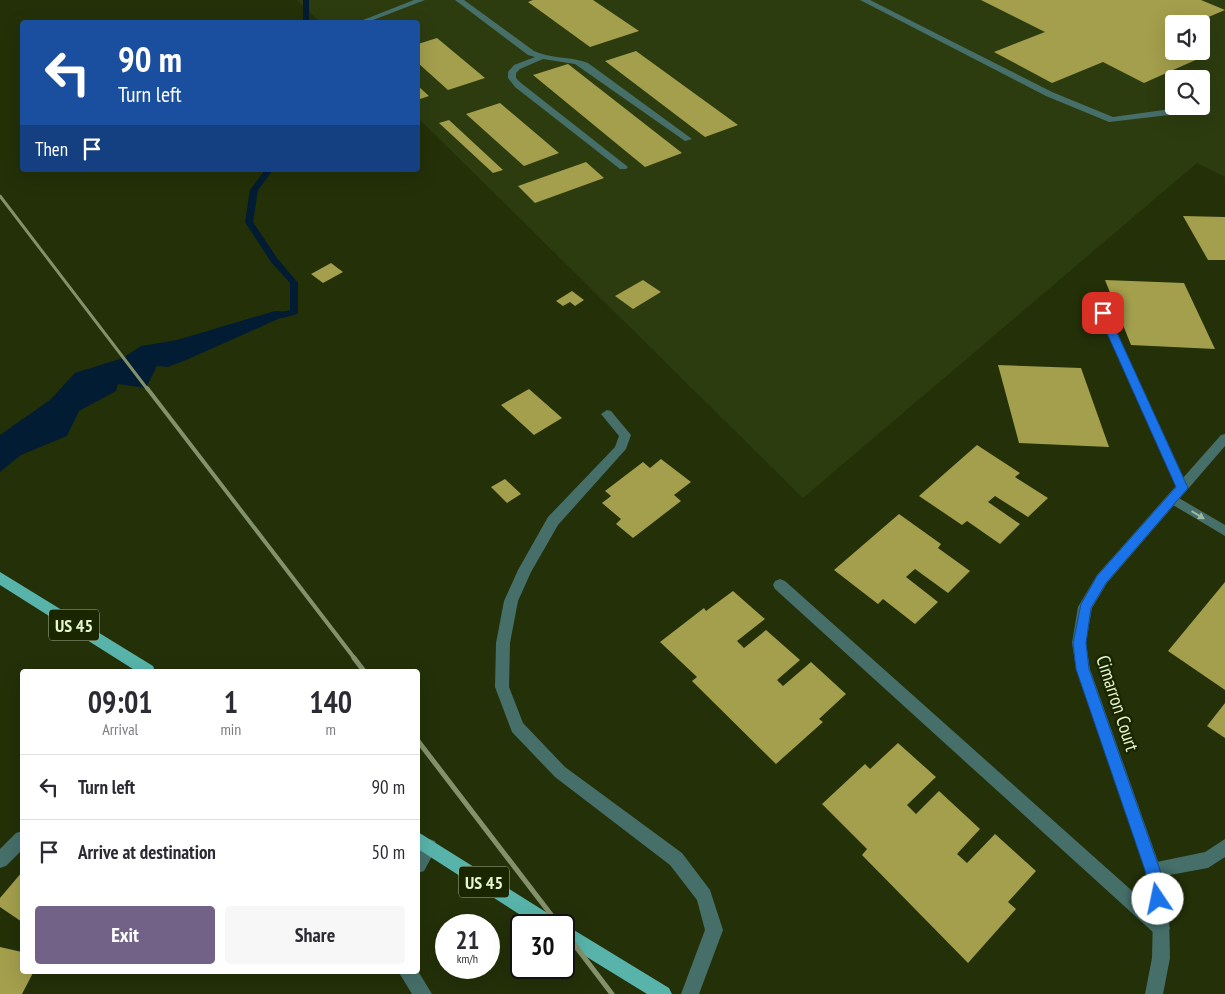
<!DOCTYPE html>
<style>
:root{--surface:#fff;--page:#f7f7f7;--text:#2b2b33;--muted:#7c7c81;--line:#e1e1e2;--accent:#726287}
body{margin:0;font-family:"PT Sans Narrow",sans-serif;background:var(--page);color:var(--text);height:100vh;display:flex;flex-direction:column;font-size:19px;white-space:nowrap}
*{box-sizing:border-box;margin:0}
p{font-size:16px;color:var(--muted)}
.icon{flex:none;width:28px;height:28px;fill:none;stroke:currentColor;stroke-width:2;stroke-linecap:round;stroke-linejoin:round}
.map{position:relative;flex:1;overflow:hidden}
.details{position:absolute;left:20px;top:669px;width:400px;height:305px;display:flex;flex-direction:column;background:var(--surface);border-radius:5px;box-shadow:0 5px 20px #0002}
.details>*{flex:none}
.hud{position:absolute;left:20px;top:20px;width:400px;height:152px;border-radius:5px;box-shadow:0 5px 20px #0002;background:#1a4fa0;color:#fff;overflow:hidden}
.controls{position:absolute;left:1165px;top:15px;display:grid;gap:10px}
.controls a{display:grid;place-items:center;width:45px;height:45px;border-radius:5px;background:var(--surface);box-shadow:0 5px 20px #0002;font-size:25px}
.speed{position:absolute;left:435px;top:914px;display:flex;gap:10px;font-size:25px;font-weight:700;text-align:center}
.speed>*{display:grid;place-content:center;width:65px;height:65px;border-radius:50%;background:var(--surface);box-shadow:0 5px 20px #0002;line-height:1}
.speed small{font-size:12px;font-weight:400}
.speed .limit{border:2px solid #111;border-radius:8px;background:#fff;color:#111}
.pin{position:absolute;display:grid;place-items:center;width:42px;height:42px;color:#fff;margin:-21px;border-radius:10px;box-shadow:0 2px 8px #0006}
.me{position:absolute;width:55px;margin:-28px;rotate:349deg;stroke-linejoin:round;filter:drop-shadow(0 0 4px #0008)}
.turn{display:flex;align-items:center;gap:18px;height:105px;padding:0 15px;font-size:22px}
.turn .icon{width:65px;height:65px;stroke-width:2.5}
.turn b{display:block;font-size:35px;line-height:42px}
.then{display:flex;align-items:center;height:48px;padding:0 15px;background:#0003;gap:10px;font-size:19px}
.eta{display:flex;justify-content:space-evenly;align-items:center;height:85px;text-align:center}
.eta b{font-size:30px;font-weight:700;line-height:35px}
.cta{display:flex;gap:10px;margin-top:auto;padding:10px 15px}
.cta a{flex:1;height:58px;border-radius:5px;background:var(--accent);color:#fff;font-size:20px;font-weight:700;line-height:58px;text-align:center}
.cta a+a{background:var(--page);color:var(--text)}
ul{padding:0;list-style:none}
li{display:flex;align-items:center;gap:15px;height:65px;padding:0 15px;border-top:1px solid var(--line)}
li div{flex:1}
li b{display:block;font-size:19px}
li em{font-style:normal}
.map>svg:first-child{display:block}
.built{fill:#2d3c0f;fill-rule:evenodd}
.water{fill:#021d33}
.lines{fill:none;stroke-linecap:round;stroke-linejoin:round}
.stream{fill:#021d33;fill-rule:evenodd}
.building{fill:#a39f4c}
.service{fill:#466f6a;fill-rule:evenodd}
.minor{fill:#466f6a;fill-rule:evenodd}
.primary{fill:#58b4aa;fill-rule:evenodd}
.rail-far2{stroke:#83926b;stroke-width:3}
.rail-far1{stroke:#83926b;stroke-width:4}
.rail{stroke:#83926b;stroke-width:5}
.oneway{fill:#9eb9a2}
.route{fill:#1a73e8;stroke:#114b97}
.labels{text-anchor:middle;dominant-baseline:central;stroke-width:5;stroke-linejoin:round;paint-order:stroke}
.shield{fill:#192600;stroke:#a8b892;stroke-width:1}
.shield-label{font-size:18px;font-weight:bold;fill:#e6f6d0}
.street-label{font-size:19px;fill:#e6f6d0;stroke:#192600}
</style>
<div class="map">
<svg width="1225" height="994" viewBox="0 0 1225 994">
<rect width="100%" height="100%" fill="#233008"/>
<path class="built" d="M297,0h928v177l-28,-14 -394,335 -385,-380v-96h-98zM1174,24h27v27h-27zM1174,79h27v27h-27z"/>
<path class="water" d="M275,311l19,1 -108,48 -18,7 -11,-1 -11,22 -28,-4 -2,7 -37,20 -12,25 -46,19 -21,17v-37l50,-35 25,-27 48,-15 18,-12 36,-6z"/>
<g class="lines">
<path class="stream" d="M303,0h6v22h-6z
M265,170h8l-15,20 -5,32 24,36 21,25v29l-1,2 -14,4 -3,-1v-4l10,-3v-27l-19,-21 -26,-40 5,-32z"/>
</g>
<path class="building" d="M533,0h60l46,31 -49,16 -62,-45z
M981,0h220l24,10 -33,14h-18v8l-7,3 7,3v13l27,-1 8,4 -65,29 -41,-21 -51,21 -58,-31 51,-20z
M437,38l48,40 -37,12 -30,-27v-19z
M636,51l102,74 -33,12 -100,-76z
M568,64l114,89 -37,14 -112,-92z
M418,86l11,10 -9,3 -2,-2z
M500,103l59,50 -35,13 -58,-52z
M449,120l54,50 -10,3 -54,-50z
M586,162l18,16 -69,25 -17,-17z
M1183,216l42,1v43h-17z
M331,263l12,9 -20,11 -12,-9z
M643,280l18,12 -28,17 -18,-13z
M1105,280l79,3 31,66 -84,-4z
M572,291l12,9 -9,6 -5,-4 -7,4 -7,-5z
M998,365l83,3 28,79 -90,-4z
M529,389l33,29 -28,17 -33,-30z
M977,445l43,28 -5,4 33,21 -20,19 -33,-21 -7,6 32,22 -20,20 -33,-23 -5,4 -43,-29z
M661,459l30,23 -17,13 7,6 -48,37 -17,-14 5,-5 -19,-16 9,-7 -6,-5 38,-29 7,6z
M505,479l16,15 -14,9 -16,-16z
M899,514l42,30 -3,4 32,23 -22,22 -33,-24 -9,8 32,25 -23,22 -32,-25 -5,5 -44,-34z
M1225,582v108l-57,-39z
M733,591l32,28 -28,22 7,7 22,-18 34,30 -23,20 6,6 28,-24 35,32 -27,25 4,3 -47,42 -84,-83 5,-4 -37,-35 44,-34 2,3z
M1225,703v35l-18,-12z
M898,743l38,34 -29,28 9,9 23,-23 41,38 -23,25 10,9 28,-29 41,37 -28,31 8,7 -48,54 -106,-108 5,-6 -45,-45 43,-40 5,5z
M22,872v50l-22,-15v-9z
M0,947l22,5v19h12l-12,23h-22z"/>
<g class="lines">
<path class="service" d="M455,0h9l70,51c17,8 36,5 54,12l104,76 -7,2 -110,-77 -32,-5 -23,10 -4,4v5l5,5 107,84 -2,2h-6l-105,-82 -7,-9v-6l6,-7 21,-8 -7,-2z
M860,0h10l182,92 61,25 65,-9 4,3 -4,3 -69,8 -63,-26z
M1103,310l5,3 80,174 -2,3h-8l-2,-3 -78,-174z
M607,410l4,1 20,24 -5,14 -68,76 -27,47 -13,29 -8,42 -1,44 14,36 42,44 117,86 28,37 13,40 -24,64h-18l24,-64 -8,-30 -27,-35 -115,-88 -43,-45 -17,-45 1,-44 8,-42 14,-31 30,-53 67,-70 4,-11 -18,-22z
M1172,494l53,31v11l-57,-34 -2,-3 2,-3z
M780,579l5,2 382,341 3,6 -3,6 -6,3 -6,-3 -380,-345 -2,-4 2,-4z
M22,831v19l-16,16 -6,2v-19l16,-16z
M1225,839v18l-17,11 -55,10 -6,-2 -2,-6 2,-6 58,-12z"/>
<path class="minor" d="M414,0h11l-57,22h-10z
M1225,434v12l-118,137 -15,25 -6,35 4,26 71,201 8,44 1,44 -7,36h-18l7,-36 1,-44 -8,-44 -69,-201 -4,-26 6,-36 19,-32 124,-140z
M429,839l6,2 2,6 -13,24 -6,2c-2,-12 -3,-28 11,-34z
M398,971h20l14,23h-20z"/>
<path class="primary" d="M0,572l153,94 2,5h-19l-136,-86z
M418,832l139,87 2,6h-23l-118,-76z
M564,924l105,64 3,6h-25l-83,-51z"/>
<path class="rail-far2" d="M0,196l148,194"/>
<path class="rail-far1" d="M147,388l208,271"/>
<path class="rail" d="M354,658l10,13
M418,741l141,184
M564,931l48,63"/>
</g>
<defs><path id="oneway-solid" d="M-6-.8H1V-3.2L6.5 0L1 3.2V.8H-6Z" transform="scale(1.25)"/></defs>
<use class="oneway" href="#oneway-solid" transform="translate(1198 515) rotate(31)"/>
<path class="route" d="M1103,310l5,3 80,175 -82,95 -15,25 -5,35 3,26 71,201 6,29 -2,6 -6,2 -5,-2 -8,-35 -69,-201 -3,-26 8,-39 16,-28 79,-89 -78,-174z"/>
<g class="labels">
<g class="shield">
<rect x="49" y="609.5" width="50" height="31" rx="4"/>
<rect x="459" y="866.5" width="50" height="31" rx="4"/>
</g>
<g class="shield-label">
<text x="74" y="625">US 45</text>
<text x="484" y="882">US 45</text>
</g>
<g class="street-label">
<text transform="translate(1118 703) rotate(72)">Cimarron Court</text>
</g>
</g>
</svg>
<div class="controls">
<a><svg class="icon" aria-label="sound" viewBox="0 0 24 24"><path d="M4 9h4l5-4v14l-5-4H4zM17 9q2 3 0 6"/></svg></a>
<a><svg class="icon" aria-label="search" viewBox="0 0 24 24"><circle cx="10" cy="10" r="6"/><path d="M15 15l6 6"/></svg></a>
</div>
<div class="speed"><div>21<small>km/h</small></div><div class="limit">30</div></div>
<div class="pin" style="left:1103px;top:313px;background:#d93025"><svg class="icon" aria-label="arrive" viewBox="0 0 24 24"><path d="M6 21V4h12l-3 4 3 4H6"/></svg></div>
<svg class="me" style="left:1158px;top:899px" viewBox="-20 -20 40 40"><circle r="19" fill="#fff"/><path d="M0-13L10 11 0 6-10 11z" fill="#1a73e8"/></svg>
<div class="hud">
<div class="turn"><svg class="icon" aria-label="left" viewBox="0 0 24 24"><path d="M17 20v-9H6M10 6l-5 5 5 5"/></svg><div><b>90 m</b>Turn left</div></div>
<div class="then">Then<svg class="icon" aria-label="arrive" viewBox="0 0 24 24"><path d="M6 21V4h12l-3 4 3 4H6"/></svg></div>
</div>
<section class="details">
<div class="eta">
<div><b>09:01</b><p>Arrival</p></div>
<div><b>1</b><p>min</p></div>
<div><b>140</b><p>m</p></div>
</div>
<ul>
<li><svg class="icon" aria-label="left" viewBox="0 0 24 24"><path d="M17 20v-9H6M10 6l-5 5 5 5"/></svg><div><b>Turn left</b></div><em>90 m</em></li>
<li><svg class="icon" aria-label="arrive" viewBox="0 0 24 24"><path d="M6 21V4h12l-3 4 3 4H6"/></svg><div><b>Arrive at destination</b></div><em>50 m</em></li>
</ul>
<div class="cta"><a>Exit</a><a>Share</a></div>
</section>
</div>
